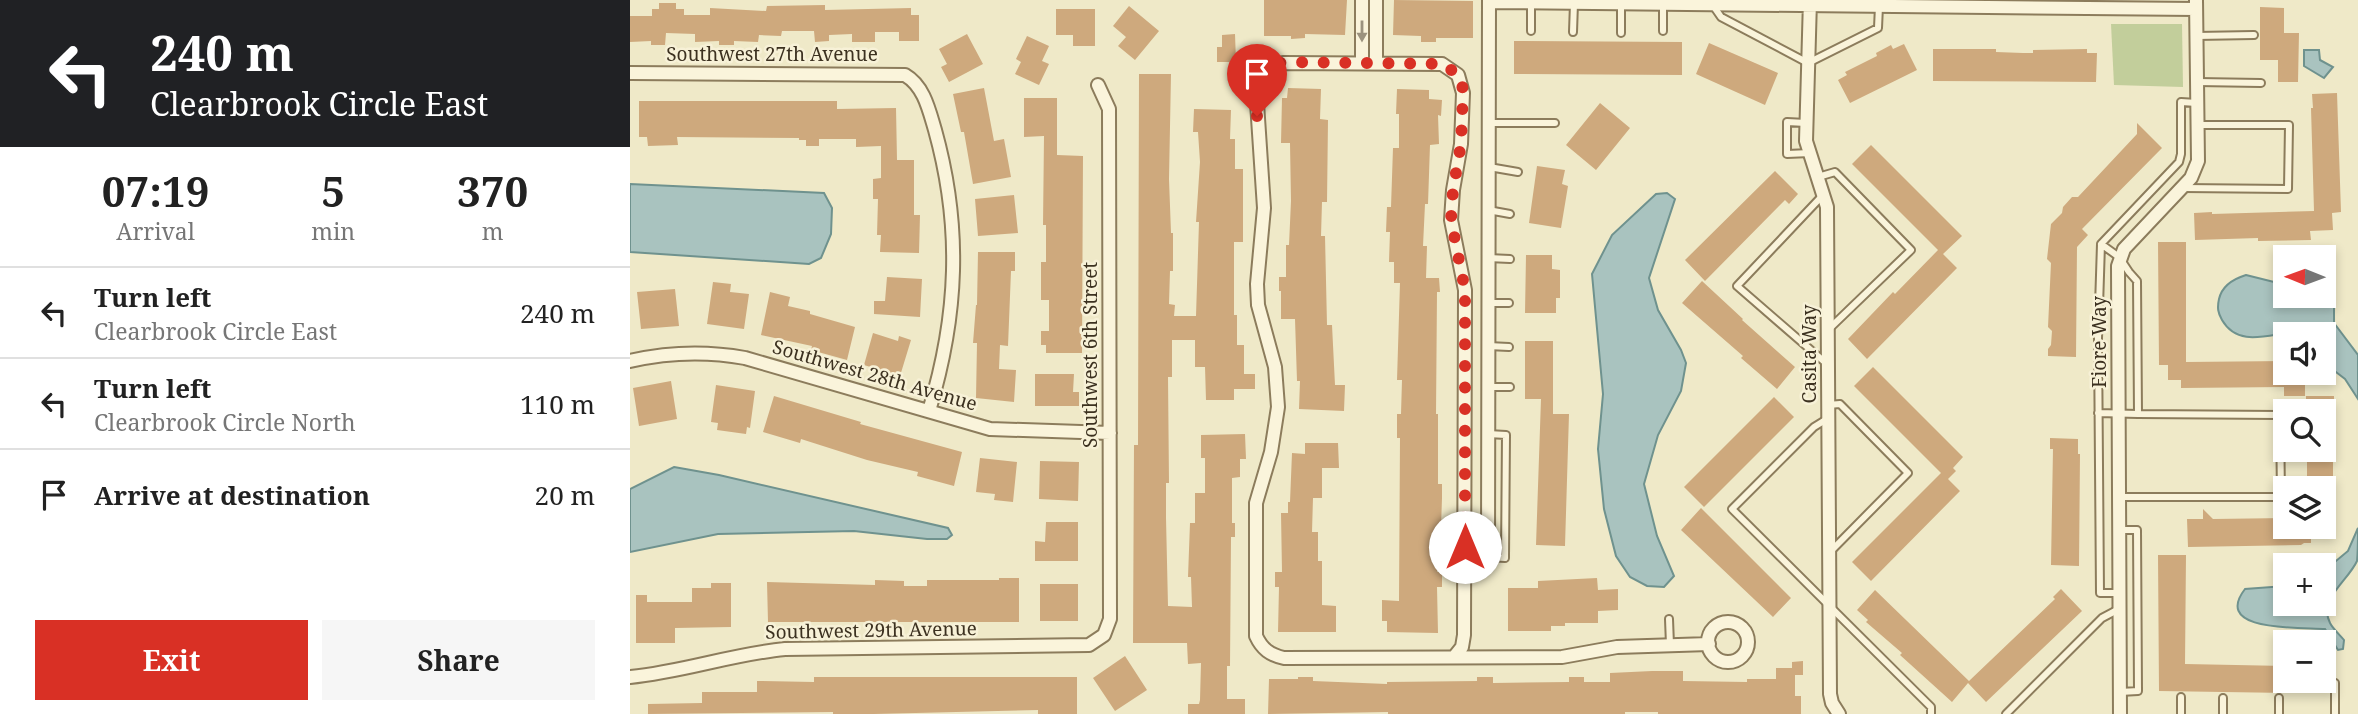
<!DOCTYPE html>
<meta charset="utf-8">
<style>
:root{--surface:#fff;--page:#f6f6f6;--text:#222;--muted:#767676;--line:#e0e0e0;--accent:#d93025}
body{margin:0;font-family:"Noto Serif",serif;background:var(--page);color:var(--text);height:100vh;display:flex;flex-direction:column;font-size:26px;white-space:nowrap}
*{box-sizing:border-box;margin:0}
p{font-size:23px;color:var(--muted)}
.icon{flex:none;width:38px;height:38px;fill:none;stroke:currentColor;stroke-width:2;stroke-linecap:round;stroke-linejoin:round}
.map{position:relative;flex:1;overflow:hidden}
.side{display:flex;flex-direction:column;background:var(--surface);width:630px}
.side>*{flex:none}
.top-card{background:#202124;color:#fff;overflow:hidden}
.needle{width:46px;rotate:271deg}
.buttons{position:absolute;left:1643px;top:245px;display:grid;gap:14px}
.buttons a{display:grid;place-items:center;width:63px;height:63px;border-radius:0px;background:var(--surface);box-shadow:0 4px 10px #0003;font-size:35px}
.pin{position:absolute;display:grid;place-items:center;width:60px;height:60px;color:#fff;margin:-72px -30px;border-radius:50% 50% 50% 0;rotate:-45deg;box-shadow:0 0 7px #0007}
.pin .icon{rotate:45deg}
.me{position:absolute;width:77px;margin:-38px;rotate:0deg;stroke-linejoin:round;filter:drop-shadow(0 0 5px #0008)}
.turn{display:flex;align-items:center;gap:24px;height:147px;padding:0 35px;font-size:32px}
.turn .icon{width:91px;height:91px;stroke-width:2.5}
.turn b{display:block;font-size:49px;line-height:60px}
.eta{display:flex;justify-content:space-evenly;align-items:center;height:119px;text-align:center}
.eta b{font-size:42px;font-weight:700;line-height:49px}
.cta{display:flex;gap:14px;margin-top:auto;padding:14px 35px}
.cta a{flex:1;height:80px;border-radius:0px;background:var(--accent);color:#fff;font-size:28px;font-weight:700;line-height:80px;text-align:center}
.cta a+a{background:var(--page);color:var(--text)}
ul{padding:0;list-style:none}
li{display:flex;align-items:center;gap:21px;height:91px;padding:0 35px;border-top:2px solid var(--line)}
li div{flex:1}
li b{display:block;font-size:26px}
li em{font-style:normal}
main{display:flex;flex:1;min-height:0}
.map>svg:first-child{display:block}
.green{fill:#c2ce9b}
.water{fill:#a9c3bf;stroke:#6f928e;stroke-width:2}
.building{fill:#cea97d}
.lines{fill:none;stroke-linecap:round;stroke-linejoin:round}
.lane-casing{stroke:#8c7c5c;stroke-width:10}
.street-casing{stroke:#8c7c5c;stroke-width:16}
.lane{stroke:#faf4db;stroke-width:6}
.street{stroke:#faf4db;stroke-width:12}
.oneway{fill:#9b927e}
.route{stroke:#d93025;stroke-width:12;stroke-dasharray:0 21.6}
.labels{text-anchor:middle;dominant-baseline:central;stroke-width:5;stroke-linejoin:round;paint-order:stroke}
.street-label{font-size:19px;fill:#3c3120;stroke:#f7f1d7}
</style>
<main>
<section class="side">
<div class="top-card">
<div class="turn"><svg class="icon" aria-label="left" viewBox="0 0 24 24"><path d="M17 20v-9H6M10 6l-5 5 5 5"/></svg><div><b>240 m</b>Clearbrook Circle East</div></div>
</div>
<div class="eta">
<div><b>07:19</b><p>Arrival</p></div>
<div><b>5</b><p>min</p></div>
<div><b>370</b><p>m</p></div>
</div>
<ul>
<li><svg class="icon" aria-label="left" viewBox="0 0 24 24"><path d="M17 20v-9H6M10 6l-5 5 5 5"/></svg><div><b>Turn left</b><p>Clearbrook Circle East</p></div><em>240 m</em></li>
<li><svg class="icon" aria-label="left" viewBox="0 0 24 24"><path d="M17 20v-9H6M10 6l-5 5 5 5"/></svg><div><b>Turn left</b><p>Clearbrook Circle North</p></div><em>110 m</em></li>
<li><svg class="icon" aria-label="arrive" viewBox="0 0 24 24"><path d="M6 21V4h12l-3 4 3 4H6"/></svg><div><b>Arrive at destination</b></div><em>20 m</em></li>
</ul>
<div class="cta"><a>Exit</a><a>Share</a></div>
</section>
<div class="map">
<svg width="1728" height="714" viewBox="0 0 1728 714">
<rect width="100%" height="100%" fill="#efe9c8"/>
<path class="green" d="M1481,24h71l1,63 -69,-2z"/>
<path class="water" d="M1674,50h15l1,10 13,7 -9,11 -20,-12z
M0,184l194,9 8,15 -1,26 -10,24 -12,6 -179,-12z
M1037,193l8,6 -26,79 9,32 23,40 5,13 -5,28 -23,44 -14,49 13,52 17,40 -10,11 -17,-1 -17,-9 -14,-21 -12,-47 -6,-60 5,-55 -11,-120 20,-39 44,-41z
M1616,275l28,7 11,-1 1,15h38v-16l3,2 7,19v22l24,32v44l-13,-20 -13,-10 -8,-26v-9c-9,0 -17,-2 -27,-2 -26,1 -58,17 -75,-12 -4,-7 -5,-12 -3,-21 3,-13 14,-20 27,-24z
M44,467l45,8 229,53 4,7 -5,4h-20l-73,-8 -136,3 -88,18v-63z
M1728,528c0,10 0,24 -1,33 -9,20 -39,38 -27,62 3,6 10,12 14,17l-1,9 -5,1 -13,-21c-22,-2 -114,4 -80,-40l40,-3 1,18h38v-33l24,-20z"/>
<path class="building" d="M634,0h83l-2,35 -40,-1v4l-14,1v-3h-27z
M764,0l79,1v37h-37v4h-15v-6l-28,-1z
M29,3h17v6h8v6h26v-7l56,3 1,-5 58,-1v5l86,-2v7h8v26h-20v-9h-24v10h-23v-8l-23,1v6l-14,1 -1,-11h-32l-1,5 -22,-1 -1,7 -24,-1v4h-15v-4l-24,1v-8l-29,-1 -1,12h-14v-4l-21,1v-26h22v-7h7z
M499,6l30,25 -24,29 -17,-14 8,-9 -13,-11z
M1630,7l24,1v25h15l-1,49h-20v-22h-18z
M426,9h39v37h-22v-11h-17z
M337,34l16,30 -34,18 -8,-15 6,-3 -8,-15z
M605,34l1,28h-19v-15h5v-12z
M397,36l22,10 -7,15 7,3 -10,21 -24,-11 6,-12 -5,-3z
M884,41l168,1v33l-168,-1z
M1079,43l69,30 -13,32 -69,-31z
M1274,44l13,26 -67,33 -12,-23 9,-5 -2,-3 32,-16 -1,-3 15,-8 2,4z
M1303,49h63v3l27,1h10v-3l54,-1v4h10l-1,29 -163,-1z
M509,74h32l-2,105 2,54h2v38h-3l-1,33 6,1 -1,11h22l3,-94h-3l4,-60 -2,-30h-5l1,-23 37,1 -1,29h5v30h8v73h-9v73h3v30h7v29h11v15h-21v11h-28l-1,-33h-10v-27h-23v37h-4l1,106h-3v35l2,88 24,1 -1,-30h-3l2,-54h5v-30h10v-35h-4v-23l44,-1 1,25h-6v18l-8,1v45h3v14h-4l-1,129h-3v33h18v15h-57v-10h11l1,-4 1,-37 -13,1 -1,-21h-54l1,-198h4z
M354,88l10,53 10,-2 7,38 -38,7 -9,-52h-3l-8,-38z
M658,88l33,1 -1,30 8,1 -1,82h-5l-1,34h4l2,89h5l3,60h10l-1,26 -45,-2 1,-28h-3l-2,-62h-14v-28h-2v-14h7v-32h3l2,-44 -1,-58h-9l1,-45h5z
M767,89l32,1v9l13,1 -1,16 -3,-1 1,29 -9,1 -2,59h-3l-2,42h4l-1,32h13l1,14h-3l-1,122h2v70h4v14l-1,30h-3l-1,44h5v15h-5l1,46 -51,-1v-11h-5v-21l17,1 1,-163h-3v-24h4l1,-34h-5l3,-97h-6v-21h-5l1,-30h-4l1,-25h4l2,-59h6v-34h-3z
M1707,93l4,119 -9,1 1,17 -23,1 1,9 -53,1v-3l-63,2 -1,-27 18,-1v2l102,-3 -3,-103h2l-1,-14z
M394,98h33v57l26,1 -1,197h-36v-8h-5v-14h8v-31h-8v-38h5v-37h-3l1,-89 -20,1z
M9,101h198v8l59,-1 1,52h17v55h6l-1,38 -39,-1 1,-17h-4l1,-36h-5v-20l8,-1v-32l-25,1v-8h-37v7h-13v-6h-7v-2l-122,-1 1,8 -30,1 -1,-9h-8z
M970,103l30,25 -34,42 -30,-25z
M1507,123l25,25 -80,81 6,6 -11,12 -1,110 -28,-1v-7l3,-4 1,-14 -4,-4 3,-64 -4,-4 4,-35 11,-11 1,-6 9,-10h6l59,-63z
M1241,145l91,91 -19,18 14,14 -90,91 -19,-20 45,-47 2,2 43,-44 -86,-86z
M907,166l28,4 -3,14 6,2 -7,42 -32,-5z
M1145,171l23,23 -9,10 -4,-4 -80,81 -20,-21z
M384,195l4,38 -40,3 -3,-37z
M1528,242h28v120l100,-1v12h19v23h-21v-9l-103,1v-8h-13v-15h-9z
M348,252h37v19h-4l-3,75 -8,-1 -1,24 17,1 -2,32 -38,-4 1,-55h-4l3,-38h1z
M896,255h26v14l8,1v28h-4v15h-31z
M257,277l35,2 -2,38 -46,-3v-13h11z
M1072,281l41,38 -1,1 53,47 -18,22 -36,-31 2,-2 -61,-53z
M83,282l18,2 -1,8 19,2 -5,35 -37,-5z
M45,289l4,37 -38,3 -4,-37z
M140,292l20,5 -2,9 22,5v3l45,13 -8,33 -36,-10 1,-4 -51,-11z
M243,333l25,8 1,-5 12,4 -11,36 -36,-11z
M895,341h28v73h16l-4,132 -29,-1 5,-146h-16z
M1243,367l90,90 -10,11 3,3 -8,8 12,12 -89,90 -19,-19 89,-89 -87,-87z
M405,374h39l-1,18h6v14h-44z
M41,381l6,38 -38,7 -6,-38z
M86,385l39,6 -5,37 -3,-1 -1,7 -29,-4 1,-7 -7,-1z
M144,396l87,26 -1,2 102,28 -8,34 -37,-10 1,-4 -51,-12 -66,-21 -1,4 -37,-11z
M1676,396h28v7l-3,4v4h-25z
M1144,397l20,20 -90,90 -20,-20z
M1420,438l28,1v15h2l-1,112 -28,-1 2,-116h-3z
M675,443h33l1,25h-17v30h-9l-1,34h6v29h4v44l14,1v26h-58l1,-45h-4v-15h7l-1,-59h7v-11h2l2,-49 13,1z
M1677,450h26v38h-3l4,4 1,16 -11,12v-32h-17z
M350,458l37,4 -4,40 -19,-2 1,-6 -19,-2z
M410,461l39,1 -1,39 -39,-2z
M1071,508l90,90 -18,19 -92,-87z
M1573,509l10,10 73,-1v9h25v16h-7l-3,2 -113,2 -1,-28h16z
M416,522h32v39h-43v-20l10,1z
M1528,555h28l-1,109 101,2v15h25v10h-16v2l-136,-2z
M369,578h20v44h-251l-1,-40 108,3v-5l29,1v5h23v-6h72z
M967,578l1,12 20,-1v21l-20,1v12h-33v3h-14v5h-43v-43h30v-7z
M81,583h20v44l-56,1v15h-39v-48h11v7h45v-14h19z
M410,584h38v37h-38z
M1431,589l21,22 -96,91 -18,-19 -16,19 -52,-47 2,-2 -36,-31 2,-2 -11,-10 18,-20 94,91 86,-82 -2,-2z
M495,656l22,34 -32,21 -22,-33z
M1173,661v14h-8v21h6v18h-143v-2h-33v2h-237v-2l-120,2 1,-35h29v-2h15v4l74,3v-2l90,-1v-4h16v6l76,-1v-5h15v5h26v-9l42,-2h31v10l64,1v-3h29v-11h16v-6z
M184,677h263v37h-39v-4l-164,4h-41v-2l-185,2v-10l54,-1v-11h55v-11l57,1z"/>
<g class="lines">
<g class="lane-casing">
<path id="lane" d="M1082,4l9,13 87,46 70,-35 1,-22
M901,31v-29
M1033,31v-27
M943,32l1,-29
M991,33v-30
M1566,36l58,-1
M1567,82l64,1
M858,123h67
M1176,123l-19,-1v32l23,-1
M859,167l29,5
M1188,177l17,-5 76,78 -81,78
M1553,188l105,1 1,-64h-92
M1193,195l-86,91 90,78
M858,210l22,4
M858,258l22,1
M858,303h21
M858,346l21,1
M858,387h22
M1198,405l12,-1 68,69 -77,78
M1468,413l40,1 -1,-133 -8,-9 -10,-15 -18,-13
M1197,419l-13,8 -82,82 199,198v7
M1489,497h162l-1,-82 -142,-1
M1489,530h18l1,161 -18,1
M858,557l17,1 1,-123 -18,-1
M1489,593h-19l-2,-255 3,-94 78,-82 2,-8v-52l16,1
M1039,619l1,26
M1376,714l96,-96 17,-9
M1551,714v-17
M1593,714v-16
M1649,714v-16
M1705,714v-31"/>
</g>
<g class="street-casing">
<path id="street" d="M1180,0l-4,141 21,66 3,487 2,9 7,11
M859,2l707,7
M746,62v-62
M732,63v-63
M0,73l275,2c19,11 24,35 30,55 27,97 23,185 -6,281
M0,361c39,-9 76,-10 115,-3l245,71 120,4
M858,557l1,-557
M1078 642a20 20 0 1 1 40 0a20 20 0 1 1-40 0Z
M824,657l8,-10 2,-12 1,-345 -14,-70 2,-30 8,-46 2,-51 -5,-18 -16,-11 -159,-1c-14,3 -22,10 -27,25l8,120 -7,76 1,21 17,62 3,40 -7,45 -15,51v133c6,13 14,19 28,22l278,-1 55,-10 92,-3
M0,677c53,-5 102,-23 155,-28l304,-4 15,-10 6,-16 -1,-510 -11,-24
M1490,714l-2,-448 6,-17 67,-71 7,-17 -2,-161"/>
</g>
<use href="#lane" class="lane"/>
<use href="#street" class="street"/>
</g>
<defs><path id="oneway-solid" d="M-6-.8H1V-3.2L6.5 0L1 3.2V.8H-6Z" transform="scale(1.75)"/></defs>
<use class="oneway" href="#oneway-solid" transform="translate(732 31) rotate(90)"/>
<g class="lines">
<path class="route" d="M627,116c-1,-26 -4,-46 26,-54l160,2 15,11 4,8 1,10 -2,51 -8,46 -2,30 14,70v257"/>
</g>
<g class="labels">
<g class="street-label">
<text x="142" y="54">Southwest 27th Avenue</text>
<text transform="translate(1469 342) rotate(-90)">Fiore Way</text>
<text transform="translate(1179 354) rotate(-90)">Casita Way</text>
<text transform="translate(460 355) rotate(-90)">Southwest 6th Street</text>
<text transform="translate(245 375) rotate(16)">Southwest 28th Avenue</text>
<text transform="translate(241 630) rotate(-1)">Southwest 29th Avenue</text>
</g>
</g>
</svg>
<div class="buttons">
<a><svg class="needle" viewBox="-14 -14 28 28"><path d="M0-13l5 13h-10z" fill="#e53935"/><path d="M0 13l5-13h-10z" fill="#767676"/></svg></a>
<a><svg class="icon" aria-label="sound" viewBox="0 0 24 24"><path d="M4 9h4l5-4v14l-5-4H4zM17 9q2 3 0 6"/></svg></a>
<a><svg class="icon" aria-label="search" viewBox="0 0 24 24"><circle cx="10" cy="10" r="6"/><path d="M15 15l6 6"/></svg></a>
<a><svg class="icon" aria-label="layers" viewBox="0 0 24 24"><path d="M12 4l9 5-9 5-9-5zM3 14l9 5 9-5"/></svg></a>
<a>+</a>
<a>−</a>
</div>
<div class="pin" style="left:627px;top:116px;background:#d93025"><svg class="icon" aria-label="arrive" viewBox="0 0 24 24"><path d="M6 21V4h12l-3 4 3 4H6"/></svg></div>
<svg class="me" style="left:835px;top:547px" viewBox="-20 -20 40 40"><circle r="19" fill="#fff"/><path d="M0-13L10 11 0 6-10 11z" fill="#d93025"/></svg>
</div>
</main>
